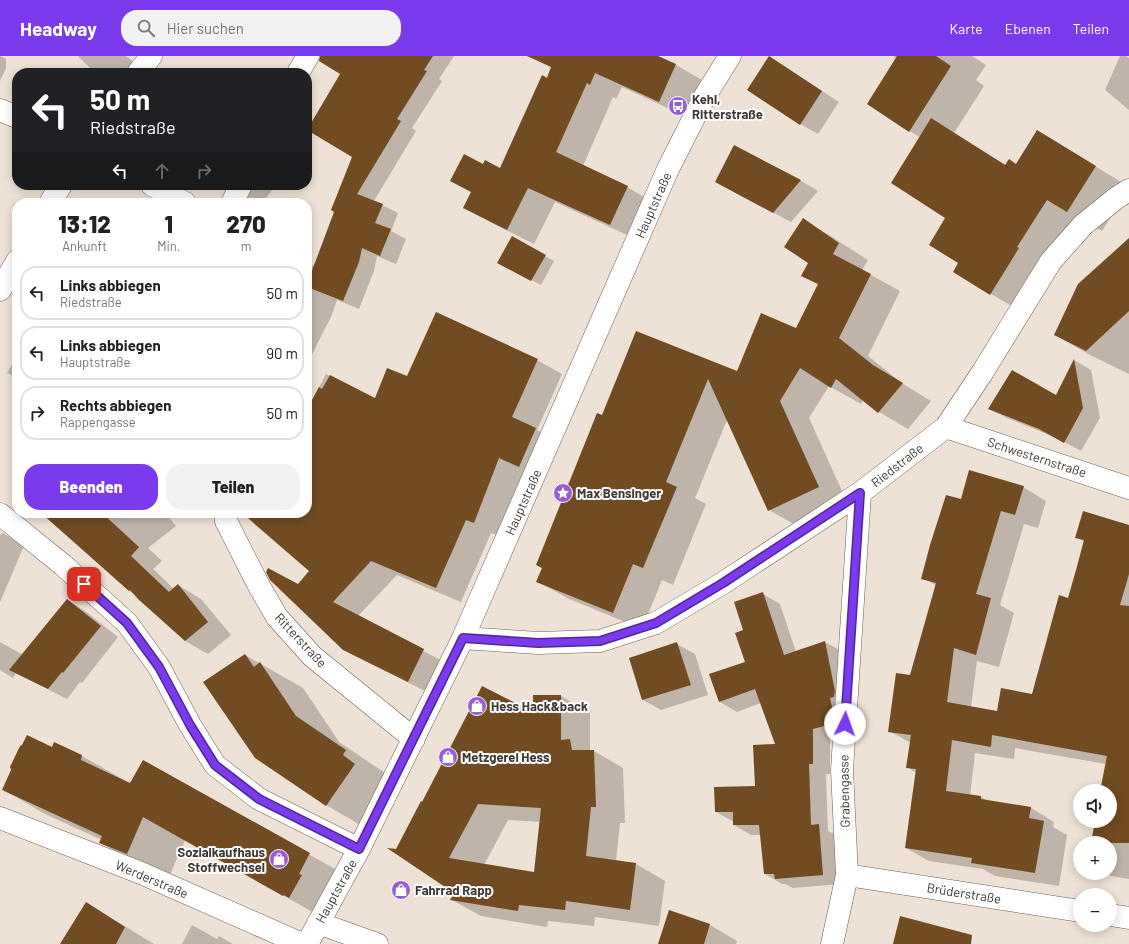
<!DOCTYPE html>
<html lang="de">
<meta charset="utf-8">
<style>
:root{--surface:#fff;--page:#f2f2f2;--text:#202124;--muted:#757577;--line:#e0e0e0;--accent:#7c3aed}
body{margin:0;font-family:Barlow,sans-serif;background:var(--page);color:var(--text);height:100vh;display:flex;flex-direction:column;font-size:15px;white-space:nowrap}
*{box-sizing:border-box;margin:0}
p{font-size:13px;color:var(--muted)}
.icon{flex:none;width:22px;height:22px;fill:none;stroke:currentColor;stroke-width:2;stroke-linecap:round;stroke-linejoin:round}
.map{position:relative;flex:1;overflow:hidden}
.drawer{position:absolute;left:12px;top:142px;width:300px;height:320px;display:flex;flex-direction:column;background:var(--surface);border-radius:16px;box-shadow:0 2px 10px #0003}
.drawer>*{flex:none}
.banner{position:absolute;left:12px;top:12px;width:300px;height:122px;border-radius:16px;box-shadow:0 2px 10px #0003;background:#202124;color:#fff;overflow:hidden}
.controls{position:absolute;left:1073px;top:728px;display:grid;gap:8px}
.controls a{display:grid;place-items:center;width:44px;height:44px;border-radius:50%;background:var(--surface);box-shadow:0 2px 10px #0003;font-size:20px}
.pin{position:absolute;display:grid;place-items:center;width:34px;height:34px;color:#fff;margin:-17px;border-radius:8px;box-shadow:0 2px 6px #0006}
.me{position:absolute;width:44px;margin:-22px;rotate:3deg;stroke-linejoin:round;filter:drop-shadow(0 0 3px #0008)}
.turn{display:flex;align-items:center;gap:14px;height:84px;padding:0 12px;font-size:18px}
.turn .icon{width:52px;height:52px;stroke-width:2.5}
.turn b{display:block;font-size:28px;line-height:34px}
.lanes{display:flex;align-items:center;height:38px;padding:0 12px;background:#0003;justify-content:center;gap:20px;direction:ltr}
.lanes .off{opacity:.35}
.eta{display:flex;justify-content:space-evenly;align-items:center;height:68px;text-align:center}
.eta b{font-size:24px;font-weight:800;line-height:28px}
.button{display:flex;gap:8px;margin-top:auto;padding:8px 12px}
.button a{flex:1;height:46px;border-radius:16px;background:var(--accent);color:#fff;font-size:16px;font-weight:800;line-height:46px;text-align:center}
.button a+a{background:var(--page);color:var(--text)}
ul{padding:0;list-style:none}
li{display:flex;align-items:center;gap:12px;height:54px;margin:0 8px 6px;padding:0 4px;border:2px solid var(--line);border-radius:16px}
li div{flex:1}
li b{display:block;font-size:15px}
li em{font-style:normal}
header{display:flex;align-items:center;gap:24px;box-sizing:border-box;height:56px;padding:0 20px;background:var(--accent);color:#fff}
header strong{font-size:19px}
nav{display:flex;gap:22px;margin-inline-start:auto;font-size:14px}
.search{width:280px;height:36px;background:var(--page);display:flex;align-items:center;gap:10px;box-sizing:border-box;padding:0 14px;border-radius:16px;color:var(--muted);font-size:15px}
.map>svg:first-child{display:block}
.shadow{fill:#0003;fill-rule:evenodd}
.building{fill:#714b21;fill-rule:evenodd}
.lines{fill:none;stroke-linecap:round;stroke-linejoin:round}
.minor-casing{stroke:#6b6056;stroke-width:23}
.minor{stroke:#fff;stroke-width:22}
.route-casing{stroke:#51269a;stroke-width:10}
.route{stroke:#7c3aed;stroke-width:7}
.labels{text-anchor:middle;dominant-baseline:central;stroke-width:4;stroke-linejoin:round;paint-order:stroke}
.poi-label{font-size:13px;font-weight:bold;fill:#3d3834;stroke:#fff;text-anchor:start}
.street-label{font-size:13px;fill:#3d3834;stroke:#fff}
</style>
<header>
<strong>Headway</strong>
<div class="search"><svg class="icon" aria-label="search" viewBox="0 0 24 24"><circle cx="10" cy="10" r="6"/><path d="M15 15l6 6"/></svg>Hier suchen</div>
<nav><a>Karte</a><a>Ebenen</a><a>Teilen</a></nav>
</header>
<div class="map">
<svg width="1129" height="888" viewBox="0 0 1129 888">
<rect width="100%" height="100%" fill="#eee1d5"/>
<path class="shadow" d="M0,0l6,3v9l-6,13z
M78,0h48l10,8 -6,9h-35z
M345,0h109l-15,23 3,2 -30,47 4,3 -42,70 24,12 -7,18 15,8 -10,25 -19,-8 -3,15 -15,38 -22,-9 -6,17 -24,47v-101l8,3 21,-54 17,-56 -12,-82z
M558,0h98l20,9 26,15 -17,36 -63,-29 -6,12 -3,-2 -30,69 44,21 26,15 -17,37 -81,-37 -21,42 -44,-22 -26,-15 36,-38z
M893,0h79l14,9 -10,15 8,6 -30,47 52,32h11l21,-34 91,56v2l-27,42 -20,-11 -57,94 -71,-42 5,-9 -39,-126 -11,-6 -12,-72z
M1120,0h6l3,2v52l-24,-20z
M787,12l52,34 -21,32 -18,-10z
M734,90l67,35 17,10 -27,31 -57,-30z
M215,129h61l-14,18h-15z
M803,164l29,17 36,23 -6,10 38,21 -32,65 35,28 28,17 -23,28 -29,-17 -16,-12 -2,4 -32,-18 -20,32 39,86 -49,23 -30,-17 -42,-90 -32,78 11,6 -33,81 -11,-5 -20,49 -75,-31 -30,-17 99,-248 101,40 60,-44 22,-44 -16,-9 7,-14z
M512,182l42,23 -13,24 -34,-18z
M1129,183v135l-37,-18 -37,-21z
M17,300v22l-10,-5z
M537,304l25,14 -25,56 23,13 -16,37 -20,-9 -25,65 -8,-3 -30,69 -64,-27 -39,41 90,48 -15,31 -64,-32 -25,-14 -46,-64 13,-14 -42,-58h38v-102l19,-37 50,26 32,-23z
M1074,304l17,10 9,48 -19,33 -24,-13 -50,-20 -17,-9 67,-13z
M1023,431l23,14 -8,27 -14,-4 -24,81 14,8 -15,54 -22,-6 -6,46 27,5 34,-17 37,-96 16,-57 -9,-5 53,-11v353l-18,-3 -4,-3h3v-30h-18l4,-22h14v-30h-9l5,-27 -91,-16 -1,11 -39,-6 -5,43 11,1 7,4 43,7 23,14 -1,5 14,8 -8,51 -64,-10 -12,-7 -54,-8 -23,-13 11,-75 -10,-6 4,-24 -22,-12 22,-55 26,-90 -14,-8 39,-78z
M58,457h107l11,13 -28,22 14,13 -9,8 21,20 4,-4 23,14 30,36 -23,19 -23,-13 -51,-48 -5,-2 -78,-70z
M3,477l21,13 -24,56v-67z
M763,538l17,10 16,48 29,-10 18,10 7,81 -20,5v36h-4l2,57 8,4 4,49 -47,4 -8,-4h-3l-17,-10 -4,-39h-10l-17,-10v-3l-18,-10 40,-25 20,-42 -15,-42 -24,9 -17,-10 27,-39 -2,-32z
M67,544l18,11 33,26 -36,46 -2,-1 -13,17 -51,-26 -3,5 -13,-8v-28l23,13z
M677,588l18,10 13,41 -47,15 -18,-10 -13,-41z
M245,599l58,33 36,54 49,33 -19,55 -43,-25z
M561,640l29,17v38h4l29,17 2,55h-5l-4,38 20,3 29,17 -6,45 -64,-9 -1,9 -46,-5 -1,6 -66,-11 -29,-16 4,-7 -60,-43 138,-136zM508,764l33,2 -6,51 -51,-8z
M55,687l27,13 49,28 13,-23 207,117 -26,41 -140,-79 -16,37 -27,-10 -41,-24 1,-3 -57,-26 -41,-24 48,-42z
M86,847l37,22 31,19h-70z
M670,855l40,14 27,16 -1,3h-77z
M192,869l25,14 2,-3 14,8h-51z"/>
<path class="building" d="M320,0h113l-9,14 3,1 -30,48 4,2 -44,73 26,10 -8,19 16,6 -11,27 -18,-8 -3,14 -16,39 -36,-14v-3l27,-72 -3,-2 21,-53 -45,-27 33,-56 -21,-13z
M527,0h131l18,8 -17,38 -64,-29 -5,12 -3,-2 -31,69 72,34 -18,39 -82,-37 -21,42 -44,-22 8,-16 -21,-11 14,-27 19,10 2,-4 15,8 42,-93 5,3 4,-11z
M769,0l53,35 -22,34 -53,-35z
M897,0h39l15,10 -42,66 -42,-28z
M931,62l74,47 4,-6 7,5 21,-34 59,36 -29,46 -20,-12 -30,47 2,1 -29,47 -37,-23 5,-9 -29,-18 16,-27 -54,-35z
M734,89l67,35 -28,33 -58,-31z
M803,162l36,25 -6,11 38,20 -32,64 34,27 30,18 -25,30 -42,-34 -5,9 -31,-20 -20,33 39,86 -51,24 -60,-132 -42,103 11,5 -34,81 -10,-4 -20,49 -77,-31 6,-14 -6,-3 61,-152 5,2 34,-84 101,40 24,-58 35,15 22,-44 -17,-8 7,-13 -24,-16z
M512,180l34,19 -15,26 -34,-18z
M1129,182v73l-43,40 -32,-16 24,-51z
M436,256l102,47 -26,58 24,11 -17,39 -20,-9 -25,65 -8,-3 -30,68 -65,-27 -38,41 91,47 -16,33 -65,-32 -73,-70 -4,-8 2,-4 30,16 11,-13 -67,-58h65v-104l12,-22 3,2 8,-14 45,23 12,-30 20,8z
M1074,303l9,49 -19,35 -25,-14 -51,-20 24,-39 44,25z
M969,414l55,16 -9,29 -14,-4 -25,83 15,4 -15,57 -22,-7 -7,54 50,9 4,-23 31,6 27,-99 9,3 8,-28 8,-30 -9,-2 8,-27 46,14v49l-9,31 9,1v237h-38l4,-22h15v-30h-10l7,-35 -115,-21 -1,12 -39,-7 -6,51 35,5v3l50,8 -2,11 15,3 -9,52 -64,-10 1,-5 -67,-10 11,-79 -10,-1 5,-33 -23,-3 8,-59 14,2 26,-92 -15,-4 9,-34 16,-50 15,4z
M41,457h61l37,34 -8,9 38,36 9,-8 30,38 -23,19 -47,-42 -8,-9 -1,1z
M763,536l21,63 41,-14 10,50 -1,6 -4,1 3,13 -1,13 -19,5v35h-4l2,61 8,-1 4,51 -48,4 -1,-5h-10l-5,-49h-26v-13h-18l-1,-25 41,-1 -2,-41 22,-1 -20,-55 -36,13 -10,-28 36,-12 -10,-29 8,-3 -9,-28z
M67,543l34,27 -38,47 -1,-1 -14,17 -39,-19z
M677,586l14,43 -49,15 -13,-42z
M245,598l9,13 6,-5 36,54 50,34 -3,5 12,9 -29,42 -71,-48 -52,-76z
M482,630l51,26v-17h28v45l9,-1 2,11h22l2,57h-5l-5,49 50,7 -6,47 -64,-9 -1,9 -46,-5 -1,6 -68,-11 4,-7 -67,-45 9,1 25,-48 1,1zM478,748l63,4 -7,64 -85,-14z
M27,679l25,12 2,-5 28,13 -1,5 49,23 13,-23 167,93 -11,21 3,1 -13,23 -5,-3 -1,1 -140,-79 -16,37 -28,-11 3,-7 -100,-46 9,-20 -1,-3 10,-21 2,-1z
M86,846l39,25 -9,17h-56z
M669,854l41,14 -6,20h-46z
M900,860l72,19 -1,9h-78z"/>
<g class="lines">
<g class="minor-casing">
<path id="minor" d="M138,17l13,-17
M298,17l10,-17
M0,54l17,7
M152,129l33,18
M50,147l11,-18
M232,147l9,-18
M0,234l17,-29
M946,371l183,61
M225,457l1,8 33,65 18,31 35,39 102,83
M0,458l63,51 64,58 32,44 31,58 25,40 44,34 100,50
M463,582l75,5 62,-2 56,-18 67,-40 137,-90 86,-66 36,-54 69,-112 32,-36 32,-26 14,-9
M0,762l141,55 161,71
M847,819l233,36
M1110,859l19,3
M318,867l59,21
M307,888l52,-95 104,-211 205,-469 37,-73 25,-40
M832,888l15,-69 -5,-105 18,-277"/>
</g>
<use href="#minor" class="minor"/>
</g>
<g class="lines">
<g class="route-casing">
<path id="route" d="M84,528l43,39 32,44 31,58 25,40 44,34 100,50 104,-211 75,5 62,-2 56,-18 67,-40 137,-90 -15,231"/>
</g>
<use href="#route" class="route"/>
</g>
<defs>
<g id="bus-disc" transform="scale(1)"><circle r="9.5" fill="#985dd5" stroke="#fff"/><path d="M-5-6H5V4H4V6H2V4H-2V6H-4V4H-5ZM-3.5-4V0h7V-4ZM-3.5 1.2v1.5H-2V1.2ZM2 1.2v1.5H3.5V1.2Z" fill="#fff"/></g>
<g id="sight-disc" transform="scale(1)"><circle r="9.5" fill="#985dd5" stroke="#fff"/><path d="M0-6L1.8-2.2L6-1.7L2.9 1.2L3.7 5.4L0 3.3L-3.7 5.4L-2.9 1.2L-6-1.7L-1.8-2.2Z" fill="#fff"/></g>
<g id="shop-disc" transform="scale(1)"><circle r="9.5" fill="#985dd5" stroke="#fff"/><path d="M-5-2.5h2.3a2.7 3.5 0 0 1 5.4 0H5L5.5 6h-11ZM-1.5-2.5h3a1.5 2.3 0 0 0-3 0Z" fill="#fff"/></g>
</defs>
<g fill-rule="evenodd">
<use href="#bus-disc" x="678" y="50"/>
<use href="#sight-disc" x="563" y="437"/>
<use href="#shop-disc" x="477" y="650"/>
<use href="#shop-disc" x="448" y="701"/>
<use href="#shop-disc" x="279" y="803"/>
<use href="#shop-disc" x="401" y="834"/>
</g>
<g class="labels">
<g class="poi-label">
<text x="692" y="43">Kehl,<tspan x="692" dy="15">Ritterstraße</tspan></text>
<text x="577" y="437">Max Bensinger</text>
<text x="491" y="650">Hess Hack&amp;back</text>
<text x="462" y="701">Metzgerei Hess</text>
<text x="265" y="796" text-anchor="end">Sozialkaufhaus<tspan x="265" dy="15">Stoffwechsel</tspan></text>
<text x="415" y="834">Fahrrad Rapp</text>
</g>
<g class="street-label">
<text transform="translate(653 149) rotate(-66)">Hauptstraße</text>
<text transform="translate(1037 401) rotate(18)">Schwesternstraße</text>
<text transform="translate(897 409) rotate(-38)">Riedstraße</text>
<text transform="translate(523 446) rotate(-66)">Hauptstraße</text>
<text transform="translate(301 584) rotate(47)">Ritterstraße</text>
<text transform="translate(844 735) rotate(-91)">Grabengasse</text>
<text transform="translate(152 823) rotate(23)">Werderstraße</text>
<text transform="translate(336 835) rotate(-61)">Hauptstraße</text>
<text transform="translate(964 837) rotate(9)">Brüderstraße</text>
</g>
</g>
</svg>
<div class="controls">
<a><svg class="icon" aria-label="sound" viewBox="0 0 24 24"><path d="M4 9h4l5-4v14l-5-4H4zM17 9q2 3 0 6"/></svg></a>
<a>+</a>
<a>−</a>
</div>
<div class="pin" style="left:84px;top:528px;background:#d93025"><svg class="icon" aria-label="arrive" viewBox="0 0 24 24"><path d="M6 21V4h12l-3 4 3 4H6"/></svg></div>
<svg class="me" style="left:845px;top:668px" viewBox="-20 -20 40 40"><circle r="19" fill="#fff"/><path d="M0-13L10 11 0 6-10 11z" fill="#7c3aed"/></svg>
<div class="banner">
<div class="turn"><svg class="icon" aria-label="left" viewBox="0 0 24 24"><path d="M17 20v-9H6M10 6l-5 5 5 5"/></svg><div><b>50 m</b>Riedstraße</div></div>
<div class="lanes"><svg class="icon" aria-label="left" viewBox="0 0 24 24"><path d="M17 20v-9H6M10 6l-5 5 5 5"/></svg><svg class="icon off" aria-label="ahead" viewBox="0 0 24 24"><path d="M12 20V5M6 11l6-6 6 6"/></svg><svg class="icon off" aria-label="right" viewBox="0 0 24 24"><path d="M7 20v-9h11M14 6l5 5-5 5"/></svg></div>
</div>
<section class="drawer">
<div class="eta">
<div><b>13:12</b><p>Ankunft</p></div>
<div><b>1</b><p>Min.</p></div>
<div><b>270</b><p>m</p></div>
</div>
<ul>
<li><svg class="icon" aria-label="left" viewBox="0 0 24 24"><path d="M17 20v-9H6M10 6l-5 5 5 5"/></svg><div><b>Links abbiegen</b><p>Riedstraße</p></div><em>50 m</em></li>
<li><svg class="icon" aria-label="left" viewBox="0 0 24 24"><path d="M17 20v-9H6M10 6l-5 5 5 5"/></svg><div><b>Links abbiegen</b><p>Hauptstraße</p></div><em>90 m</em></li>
<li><svg class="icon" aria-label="right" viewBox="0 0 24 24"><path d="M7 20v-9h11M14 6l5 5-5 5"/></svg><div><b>Rechts abbiegen</b><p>Rappengasse</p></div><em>50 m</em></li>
</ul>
<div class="button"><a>Beenden</a><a>Teilen</a></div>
</section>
</div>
